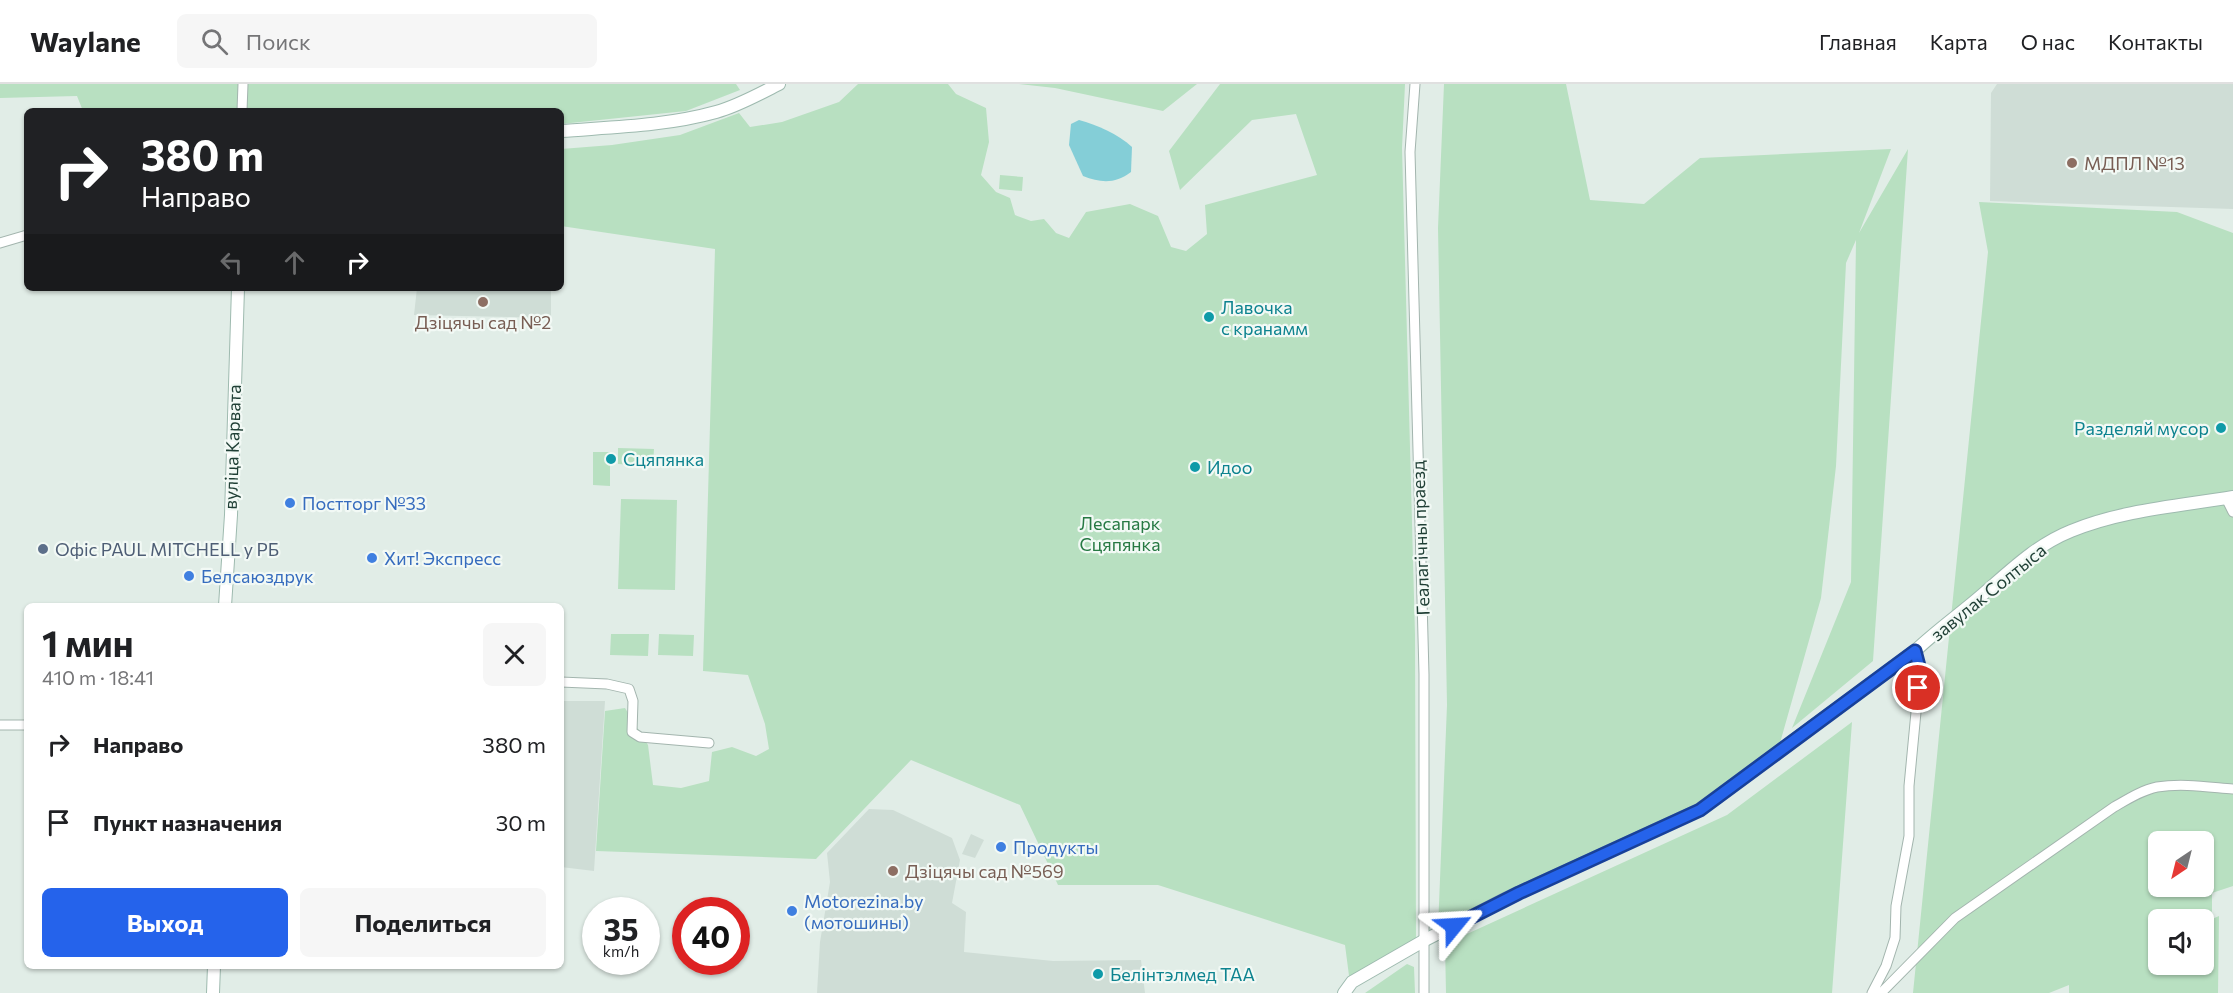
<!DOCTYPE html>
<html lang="ru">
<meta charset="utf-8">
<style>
:root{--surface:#fff;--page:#f6f6f6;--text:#202124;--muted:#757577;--line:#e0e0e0;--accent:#2563eb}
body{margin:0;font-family:Commissioner,sans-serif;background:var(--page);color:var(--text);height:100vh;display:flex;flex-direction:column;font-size:22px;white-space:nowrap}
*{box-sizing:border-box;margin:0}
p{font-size:20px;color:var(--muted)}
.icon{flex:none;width:33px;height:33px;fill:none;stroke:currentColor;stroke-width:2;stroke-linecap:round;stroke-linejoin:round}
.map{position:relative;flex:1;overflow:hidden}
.drawer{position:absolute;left:24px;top:519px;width:540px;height:366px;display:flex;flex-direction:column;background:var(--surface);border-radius:9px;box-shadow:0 2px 4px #0004}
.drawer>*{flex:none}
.banner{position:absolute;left:24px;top:24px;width:540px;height:183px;border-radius:9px;box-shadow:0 2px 4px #0004;background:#202124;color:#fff;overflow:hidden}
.needle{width:39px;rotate:215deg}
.tools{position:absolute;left:2148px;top:747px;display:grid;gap:12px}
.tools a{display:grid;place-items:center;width:66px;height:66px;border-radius:9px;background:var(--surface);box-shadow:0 2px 4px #0004;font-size:30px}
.speed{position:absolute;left:582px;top:813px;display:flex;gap:12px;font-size:30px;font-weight:700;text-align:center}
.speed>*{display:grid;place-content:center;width:78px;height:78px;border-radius:50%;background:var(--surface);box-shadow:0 2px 4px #0004;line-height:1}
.speed small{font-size:15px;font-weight:400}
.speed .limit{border:9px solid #d22;background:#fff;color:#111}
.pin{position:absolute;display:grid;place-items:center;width:51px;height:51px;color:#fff;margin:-26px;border:3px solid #fff;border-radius:50%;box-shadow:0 2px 6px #0007}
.me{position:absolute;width:66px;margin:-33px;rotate:63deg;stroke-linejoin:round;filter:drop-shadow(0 0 4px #0008)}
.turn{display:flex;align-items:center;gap:21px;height:126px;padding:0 18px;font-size:27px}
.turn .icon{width:78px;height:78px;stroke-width:2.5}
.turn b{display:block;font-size:42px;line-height:51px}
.lanes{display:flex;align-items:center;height:57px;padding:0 18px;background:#0003;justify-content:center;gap:30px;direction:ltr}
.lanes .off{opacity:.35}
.round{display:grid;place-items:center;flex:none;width:63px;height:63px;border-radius:9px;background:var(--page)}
.head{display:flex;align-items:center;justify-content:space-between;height:102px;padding:0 18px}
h1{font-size:36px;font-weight:700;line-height:45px}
.cta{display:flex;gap:12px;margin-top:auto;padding:12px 18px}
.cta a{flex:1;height:69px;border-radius:9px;background:var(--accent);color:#fff;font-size:24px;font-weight:700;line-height:69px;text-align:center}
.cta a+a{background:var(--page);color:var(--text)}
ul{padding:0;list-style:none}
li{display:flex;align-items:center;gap:18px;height:78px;padding:0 18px}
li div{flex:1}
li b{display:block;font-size:22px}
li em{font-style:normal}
header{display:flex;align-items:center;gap:36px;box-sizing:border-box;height:84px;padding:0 30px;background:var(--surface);border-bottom:2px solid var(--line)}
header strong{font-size:28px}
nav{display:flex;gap:33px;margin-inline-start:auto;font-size:21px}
.search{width:420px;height:54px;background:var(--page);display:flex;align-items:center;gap:15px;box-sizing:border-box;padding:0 21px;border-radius:9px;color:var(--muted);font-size:22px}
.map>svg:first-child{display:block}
.built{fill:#cfddd6}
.green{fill:#b8e0c1;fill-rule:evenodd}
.water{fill:#84ced7}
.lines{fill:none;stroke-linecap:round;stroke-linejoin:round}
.street-casing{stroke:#a3b5ae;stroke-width:11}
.secondary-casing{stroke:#9ebaaf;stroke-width:14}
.street{stroke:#fff;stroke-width:9}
.secondary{stroke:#fff;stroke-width:12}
.route-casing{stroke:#184099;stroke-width:15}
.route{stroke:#2563eb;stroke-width:10}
.education-dot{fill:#8d6e63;stroke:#f2f9f5;stroke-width:2}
.culture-dot{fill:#0f9aa8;stroke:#f2f9f5;stroke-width:2}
.shop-dot{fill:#3f7fe0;stroke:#f2f9f5;stroke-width:2}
.service-dot{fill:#5c6f8a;stroke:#f2f9f5;stroke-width:2}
.labels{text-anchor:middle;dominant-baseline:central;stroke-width:4.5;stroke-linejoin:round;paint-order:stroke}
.education-label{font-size:18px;fill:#785e54;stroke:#f2f9f5;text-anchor:start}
.culture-label{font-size:18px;fill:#0d838f;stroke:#f2f9f5;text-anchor:start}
.street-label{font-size:18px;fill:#1f3f35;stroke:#f2f9f5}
.shop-label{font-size:18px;fill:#366cbe;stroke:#f2f9f5;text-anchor:start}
.park-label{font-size:18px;fill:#267943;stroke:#f2f9f5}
.service-label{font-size:18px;fill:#4e5e75;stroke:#f2f9f5;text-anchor:start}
</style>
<header>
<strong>Waylane</strong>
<div class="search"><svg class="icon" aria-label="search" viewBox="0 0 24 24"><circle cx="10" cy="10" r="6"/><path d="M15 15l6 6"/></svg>Поиск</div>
<nav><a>Главная</a><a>Карта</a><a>О нас</a><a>Контакты</a></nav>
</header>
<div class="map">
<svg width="2233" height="909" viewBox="0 0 2233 909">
<rect width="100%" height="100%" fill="#e1ede7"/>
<path class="built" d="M1997,0h236v125l-243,-8 1,-108z
M417,204h134v30l-137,-3z
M561,617h44l-11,170 -33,-4z
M869,725l24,1 59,28 8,22 -8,43 14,9 -2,40 89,9 88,-1 4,33h-328l3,-51 10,-60 -3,-29z
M971,750l13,6 -9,18 -13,-4z"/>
<path class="green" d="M0,0h736l4,6 -54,21 -125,13v-13h-478l-6,-15 -77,2z
M858,0h90l8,10 30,14 3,34 -8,33 15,17 14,6 5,17 16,6 13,-2 12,14 13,5 17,-26 44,-8 28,12 13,31 15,4 21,-17 -2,-29 112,-30 -21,-61 -44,6 -72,70 -11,-39 51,-67h185l-3,64 13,487 1,312 -52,30 -13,14 -6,-46 -187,-60h-100l-38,-80 -109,-45 -95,99 -220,-8 9,-140 20,-3 23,37 5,40 28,3 28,-7 3,-29 20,-5 24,9 13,-7 -4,-25 -17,-49 -45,-4 12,-422 -154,-23v-77l51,-4 68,-10 59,-22 11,14 32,-5 57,-20z
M1019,0h178l-34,27 -108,-23z
M1444,0h122l24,116 54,4 56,-46 191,-9 -32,84 49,-84 -35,512 -81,67 59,-146 5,-342 -10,23 -10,203 -15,132 -45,159 -59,37 -279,135 9,-224 -9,-477z
M1000,91l23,2 -1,14 -23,-2z
M1979,118l198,10 56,21v653l-21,7v26l7,-3 -1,77h-149v-8l-20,8h-136l75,-741zM2158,758h46v44h-46zM2158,836h46v44h-46z
M618,364l36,1 -1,17 -35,-2z
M593,368h17v34l-17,-1z
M621,415l56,1 -2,90 -57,-1z
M611,550h38l-1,22 -38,-1z
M659,550l35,1 -1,21 -35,-1z
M1852,638l-20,271h-386l-1,-49 282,-129z
M1407,880l7,3 1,26h-50z"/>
<path class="water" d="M1079,36c18,5 39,14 53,27l-1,25c-16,12 -30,11 -48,4l-14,-31 2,-21z"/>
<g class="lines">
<g class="street-casing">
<path id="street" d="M1415,0l-5,68 14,522v319
M242,27l1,-27
M0,159l27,-8
M2226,414l7,14
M561,598l46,2 22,5 4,12 -1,31 8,5 69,6
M0,641h27
M1872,909l14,-27 9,-28 1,-32 13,-70v-50l11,-116 -5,-19
M1881,909l74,-75 159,-111c14,-8 28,-17 43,-20 25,-4 51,0 76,2"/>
</g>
<g class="secondary-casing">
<path id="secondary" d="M561,47c51,-4 105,-5 155,-19 22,-6 43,-18 63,-28
M225,522l6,-91 7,-227
M213,909l1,-27
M1344,909l8,-11 73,-42 82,-42 192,-88 216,-159c21,-20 45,-37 67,-56 28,-24 54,-50 89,-64 51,-21 108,-25 162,-34"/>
</g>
<use href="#street" class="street"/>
<use href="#secondary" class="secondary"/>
</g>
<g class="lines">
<g class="route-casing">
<path id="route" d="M1454,842l65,-33 181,-83 215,-159 5,19 -2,18"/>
</g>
<use href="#route" class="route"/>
</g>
<g class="education-dot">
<circle cx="2072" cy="79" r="6"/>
<circle cx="483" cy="218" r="6"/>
<circle cx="893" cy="787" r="6"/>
</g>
<g class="culture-dot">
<circle cx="1209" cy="233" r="6"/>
<circle cx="2221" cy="344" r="6"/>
<circle cx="611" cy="375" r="6"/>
<circle cx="1195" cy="383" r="6"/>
<circle cx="1098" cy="890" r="6"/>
</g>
<g class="shop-dot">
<circle cx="290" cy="419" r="6"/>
<circle cx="372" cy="474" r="6"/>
<circle cx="189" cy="492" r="6"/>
<circle cx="1001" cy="763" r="6"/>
<circle cx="792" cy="827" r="6"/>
</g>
<circle class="service-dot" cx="43" cy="465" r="6"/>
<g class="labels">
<g class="education-label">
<text x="2084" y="79">МДПЛ №13</text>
<text x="483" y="238" text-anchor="middle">Дзіцячы сад №2</text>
<text x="905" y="787">Дзіцячы сад №569</text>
</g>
<g class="culture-label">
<text x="1221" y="223">Лавочка<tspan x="1221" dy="21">с кранамм</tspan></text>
<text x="2209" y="344" text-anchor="end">Разделяй мусор</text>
<text x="623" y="375">Сцяпянка</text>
<text x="1207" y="383">Идоо</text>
<text x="1110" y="890">Белінтэлмед ТАА</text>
</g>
<g class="street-label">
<text transform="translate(232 363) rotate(-88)">вуліца Карвата</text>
<text transform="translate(1420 454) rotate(-92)">Геалагічны праезд</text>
<text transform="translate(1988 508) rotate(-39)">завулак Солтыса</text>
</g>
<g class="shop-label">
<text x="302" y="419">Постторг №33</text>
<text x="384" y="474">Хит! Экспресс</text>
<text x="201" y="492">Белсаюздрук</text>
<text x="1013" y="763">Продукты</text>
<text x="804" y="817">Motorezina.by<tspan x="804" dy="21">(мотошины)</tspan></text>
</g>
<g class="park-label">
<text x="1120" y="439">Лесапарк<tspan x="1120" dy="21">Сцяпянка</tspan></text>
</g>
<g class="service-label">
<text x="55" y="465">Офіс PAUL MITCHELL у РБ</text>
</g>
</g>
</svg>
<div class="tools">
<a><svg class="needle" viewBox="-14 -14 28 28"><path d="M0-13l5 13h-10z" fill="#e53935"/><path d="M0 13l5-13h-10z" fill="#757577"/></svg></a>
<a><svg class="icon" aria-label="sound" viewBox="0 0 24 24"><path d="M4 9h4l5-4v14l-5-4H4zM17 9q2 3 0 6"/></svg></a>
</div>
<div class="speed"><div>35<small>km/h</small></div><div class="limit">40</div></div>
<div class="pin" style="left:1918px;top:604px;background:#d93025"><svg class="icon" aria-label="arrive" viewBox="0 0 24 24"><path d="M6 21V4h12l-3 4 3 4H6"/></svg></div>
<svg class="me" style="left:1454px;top:842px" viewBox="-20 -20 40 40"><path d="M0-17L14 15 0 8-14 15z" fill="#2563eb" stroke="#fff" stroke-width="4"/></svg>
<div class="banner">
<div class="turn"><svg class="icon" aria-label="right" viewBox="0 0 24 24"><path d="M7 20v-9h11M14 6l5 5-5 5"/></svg><div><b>380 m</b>Направо</div></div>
<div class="lanes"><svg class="icon off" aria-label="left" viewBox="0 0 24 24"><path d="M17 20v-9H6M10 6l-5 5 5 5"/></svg><svg class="icon off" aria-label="ahead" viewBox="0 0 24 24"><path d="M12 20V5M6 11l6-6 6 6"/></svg><svg class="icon" aria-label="right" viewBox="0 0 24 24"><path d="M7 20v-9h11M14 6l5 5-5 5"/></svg></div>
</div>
<section class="drawer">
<div class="head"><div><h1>1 мин</h1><p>410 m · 18:41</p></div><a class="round"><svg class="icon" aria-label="close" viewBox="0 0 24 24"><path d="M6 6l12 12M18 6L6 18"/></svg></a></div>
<ul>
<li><svg class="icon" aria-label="right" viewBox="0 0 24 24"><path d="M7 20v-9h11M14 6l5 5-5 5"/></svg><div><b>Направо</b></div><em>380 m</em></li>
<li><svg class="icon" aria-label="arrive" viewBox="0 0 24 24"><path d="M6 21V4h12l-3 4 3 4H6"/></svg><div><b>Пункт назначения</b></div><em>30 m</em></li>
</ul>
<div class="cta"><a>Выход</a><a>Поделиться</a></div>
</section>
</div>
